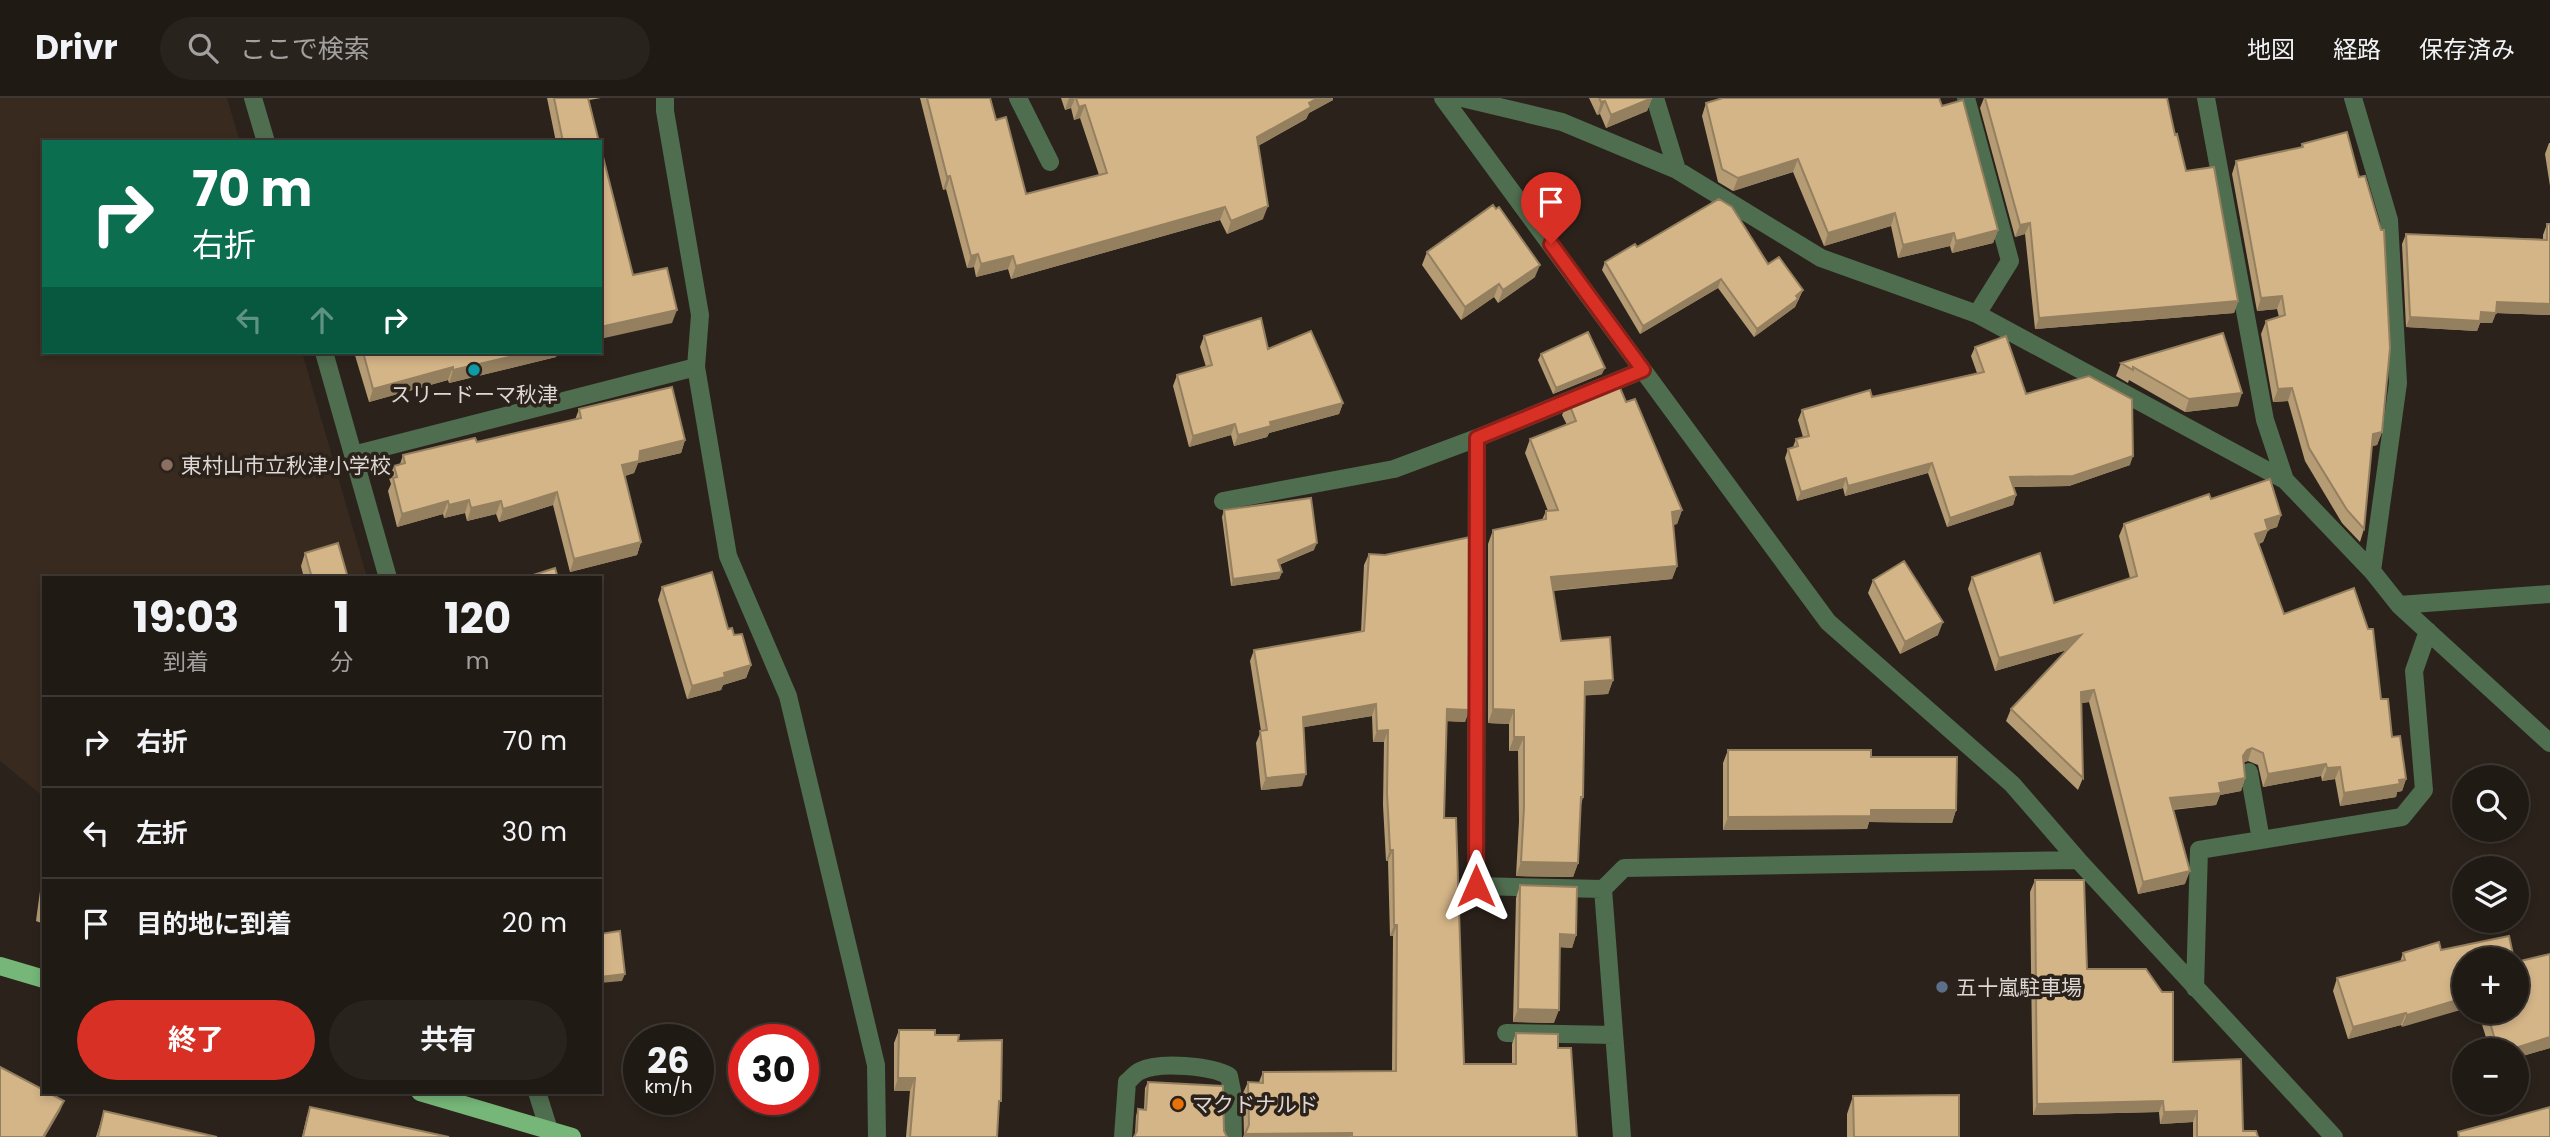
<!DOCTYPE html>
<html lang="ja">
<meta charset="utf-8">
<style>
:root{--surface:#201a14;--page:#28231d;--text:#f1f3f6;--muted:#a2a1a0;--line:#3d3834;--accent:#d93025}
body{margin:0;font-family:Poppins,"Noto Sans JP",sans-serif;background:var(--page);color:var(--text);height:100vh;display:flex;flex-direction:column;font-size:26px;white-space:nowrap}
*{box-sizing:border-box;margin:0}
p{font-size:23px;color:var(--muted)}
.icon{flex:none;width:38px;height:38px;fill:none;stroke:currentColor;stroke-width:2;stroke-linecap:round;stroke-linejoin:round}
.map{position:relative;flex:1;overflow:hidden}
.drawer{position:absolute;left:42px;top:478px;width:560px;height:518px;display:flex;flex-direction:column;background:var(--surface);border-radius:0px;box-shadow:0 4px 10px #0003,0 0 0 2px var(--line)}
.drawer>*{flex:none}
.top-card{position:absolute;left:42px;top:42px;width:560px;height:214px;border-radius:0px;box-shadow:0 4px 10px #0003,0 0 0 2px var(--line);background:#0b6e4f;color:#fff;overflow:hidden}
.controls{position:absolute;left:2452px;top:667px;display:grid;gap:14px}
.controls a{display:grid;place-items:center;width:77px;height:77px;border-radius:50%;background:var(--surface);box-shadow:0 4px 10px #0003,0 0 0 2px var(--line);font-size:35px}
.speed{position:absolute;left:623px;top:926px;display:flex;gap:14px;font-size:35px;font-weight:700;text-align:center}
.speed>*{display:grid;place-content:center;width:91px;height:91px;border-radius:50%;background:var(--surface);box-shadow:0 4px 10px #0003,0 0 0 2px var(--line);line-height:1}
.speed small{font-size:18px;font-weight:400}
.speed .limit{border:10px solid #d22;background:#fff;color:#111}
.pin{position:absolute;display:grid;place-items:center;width:60px;height:60px;color:#fff;margin:-72px -30px;border-radius:50% 50% 50% 0;rotate:-45deg;box-shadow:0 0 7px #0007}
.pin .icon{rotate:45deg}
.me{position:absolute;width:77px;margin:-38px;rotate:0deg;stroke-linejoin:round;filter:drop-shadow(0 0 5px #0008)}
.turn{display:flex;align-items:center;gap:24px;height:147px;padding:0 35px;font-size:32px}
.turn .icon{width:91px;height:91px;stroke-width:2.5}
.turn b{display:block;font-size:49px;line-height:60px}
.lanes{display:flex;align-items:center;height:66px;padding:0 35px;background:#0003;justify-content:center;gap:35px;direction:ltr}
.lanes .off{opacity:.35}
.eta{display:flex;justify-content:space-evenly;align-items:center;height:119px;text-align:center}
.eta b{font-size:42px;font-weight:700;line-height:49px}
.action{display:flex;gap:14px;margin-top:auto;padding:14px 35px}
.action a{flex:1;height:80px;border-radius:42px;background:var(--accent);color:#fff;font-size:28px;font-weight:700;line-height:80px;text-align:center}
.action a+a{background:var(--page);color:var(--text)}
ul{padding:0;list-style:none}
li{display:flex;align-items:center;gap:21px;height:91px;padding:0 35px;border-top:2px solid var(--line)}
li div{flex:1}
li b{display:block;font-size:26px}
li em{font-style:normal}
header{display:flex;align-items:center;gap:42px;box-sizing:border-box;height:98px;padding:0 35px;background:var(--surface);border-bottom:2px solid var(--line)}
header strong{font-size:33px}
nav{display:flex;gap:38px;margin-inline-start:auto;font-size:24px}
.search{width:490px;height:63px;background:var(--page);display:flex;align-items:center;gap:18px;box-sizing:border-box;padding:0 24px;border-radius:38px;color:var(--muted);font-size:26px}
.map>svg:first-child{display:block}
.built{fill:#382a1e}
.lines{fill:none;stroke-linecap:round;stroke-linejoin:round}
.minor{stroke:#4f6d4f;stroke-width:18}
.major{stroke:#76b678;stroke-width:18}
.wall{fill:#b69c75}
.shaded-wall{fill:#947f5f}
.building{fill:#d4b588;stroke:#947f5f;stroke-width:2}
.route-casing{stroke:#8d1f18;stroke-width:18}
.route{stroke:#d93025;stroke-width:12}
.culture-dot{fill:#0f9aa8;stroke:#2b221b;stroke-width:2.5}
.education-dot{fill:#8d6e63;stroke:#2b221b;stroke-width:2.5}
.service-dot{fill:#5c6f8a;stroke:#2b221b;stroke-width:2.5}
.food-dot{fill:#e8710a;stroke:#2b221b;stroke-width:2.5}
.labels{text-anchor:middle;dominant-baseline:central;stroke-width:7;stroke-linejoin:round;paint-order:stroke}
.poi-label{font-size:21px;fill:#ded7d3;stroke:#2b221b;text-anchor:start}
</style>
<header>
<strong>Drivr</strong>
<div class="search"><svg class="icon" aria-label="search" viewBox="0 0 24 24"><circle cx="10" cy="10" r="6"/><path d="M15 15l6 6"/></svg>ここで検索</div>
<nav><a>地図</a><a>経路</a><a>保存済み</a></nav>
</header>
<div class="map">
<svg width="2550" height="1039" viewBox="0 0 2550 1039">
<rect width="100%" height="100%" fill="#2b221b"/>
<path class="built" d="M0,0h227l13,44h-196v210h258l65,225 -323,1v219l-44,-36z"/>
<g class="lines">
<path class="minor" d="M253,0l13,44
M665,0v13l35,204 -4,52 32,189 60,140 88,369 1,72
M1018,0l32,64
M1443,0l385,524 184,162 66,76 256,277
M1462,0l100,24 115,48 144,88 156,56 308,166
M1655,0l22,72
M1966,0l44,163 -33,53
M2206,0l59,322 20,60 87,91 27,34 151,138
M2353,0l36,122 9,163 -26,188
M324,254l64,226
M353,357l343,-88
M1223,403l171,-32 83,-31
M2399,507l151,-11
M2249,674l12,68
M1603,791l-127,-3 1,-448 166,-68
M2195,890l4,-138 203,-33 22,-27 -10,-119 14,-40
M1506,935l108,2
M537,994l12,38
M1123,1039l4,-55c4,-3 8,-9 13,-11 19,-10 72,-5 89,5l3,15 1,46
M1622,1039l-19,-248 21,-21 454,-8"/>
<path class="major" d="M0,868l44,13
M420,994l152,45"/>
</g>
<path class="wall" d="M547,0h54l-12,2 10,42h-43z
M920,0h70l6,22 30,74 73,-19 -19,-57 -6,2 -3,-12 -6,2 -4,-12h272v2l-24,13 -3,6 -48,27 5,73 -36,15 -7,-14 -209,59 -3,-10 -32,8 -2,-10 -7,1 -21,-79 -3,1z
M1589,0h63l-5,13 -41,17 -6,-14 -3,1z
M1984,0h183l8,37 11,36 52,130 -4,12 -199,16 -10,-95 -10,3 -35,-129z
M1706,5l236,3 56,124 -5,13 -41,10 -2,-7 -52,12 -7,-32 -67,20 -31,-74 -60,19 -15,-9 -16,-66z
M2549,45h1v43l-5,-32z
M2302,46l80,288 -5,13 -5,1 -8,83 -4,13 -18,-19 -37,-62 -17,-60 -15,1 -12,-68 5,-13 13,-4 -2,-8 -20,2 -25,-137 4,-13 65,-13z
M2547,126h3v91l-54,-2 -4,10h-12l-3,8 -71,-4 -4,-83 4,-10 137,5v-4z
M1637,149l131,17 35,26 -8,17 -41,30 -36,-49 -78,46 -38,-64 3,-8z
M1427,154l108,25 -37,26 -4,-6 -33,23 -39,-55z
M2223,235l15,73 -53,6 -56,-32 -1,3 -12,-7 5,-13z
M1204,238l64,13 75,54 -4,11 -70,19 -2,4 -33,9 -3,-11 -42,12 -16,-61 4,-11 29,-8 -6,-20z
M1975,249l51,47 104,71 -61,21 -56,1 3,8 -3,10 -66,22 -19,-54 -83,23 -2,-8 -46,13 -12,-43 3,-9 5,-2 3,-8 7,-2 -5,-17 4,-10 70,-13 105,-24 -6,-17z
M354,254h204l-2,5 -107,26 -1,-3 -79,22z
M1541,256l61,20 -49,20 -15,-34z
M1568,303l58,1 56,108 -5,14 -4,1 4,41 -5,13 -119,12 8,50 52,39 -5,14 -23,1 -2,102 -2,8 -3,58 -5,14 -57,-1 3,-55 -1,-70h-9v-27l-21,-1v-179l5,-14 49,-10 4,-9h2l-23,-58 5,-14 37,-14 -5,-10z
M579,311l106,31 -4,13 -43,10 -4,10 -9,3 16,66 -4,13 -67,17 -17,-67 -54,17 -3,-8 -29,7 -2,-8 -21,5 -1,-4 -46,13 -9,-36 3,-7 -2,-6 5,-12 6,-2 3,-9 74,-13 98,-22z
M2211,401l70,16 -4,12 -9,3 -5,12 -4,2 25,70 97,85 11,38 14,42 -4,12 -5,1 -1,5 -56,9 -5,-27 -13,2 -1,-5 -58,11 -5,-22 -10,-4 -5,1 2,16 -4,13 -21,4 -4,10 -43,5 12,74 -47,10 -49,-192 -8,1 2,75 -5,12 -72,-69 5,-12 56,-59 -72,21 -27,-82 4,-12 82,26 76,-25 -11,-42 5,-12z
M1224,412l90,40 -35,15 3,7 -3,7 -48,7 -9,-69z
M305,455l43,25h-44l-3,-12z
M1369,456l100,156 -4,12 -18,-1 -3,97 20,246h48v-20l4,-11 42,15 19,89h-334l1,-2 -1,-42 5,-11h11l4,-10 129,-1 1,-135h-3l-2,-75h-2l-3,-56 1,-63h-11l-1,-26 -68,11 -2,59 -41,4 -5,-47 5,-12 -11,-70 4,-11 107,-18 3,-67z
M1873,482l65,55 -38,19 -32,-61z
M662,489l66,42 6,6 17,30 -5,13 -23,7 -2,5 -34,9 -29,-99z
M1728,652l143,7 85,53 -4,13 -83,-1 -2,7 -144,1v-67z
M44,763v63l-8,-3z
M2035,782l52,89 86,93 70,69 15,6h-65v-15l-33,2 -1,-12 -126,3 -3,-223z
M1520,787l56,50 -4,13 -12,-1 -6,76 -41,-1 3,-124z
M2439,844l-37,85 -1,-2 -53,14 -15,-48 4,-13 63,-16 3,-9z
M2478,914h38l34,36 -34,10v-8h-26z
M899,932l36,5 23,6 40,66 -1,30h-91l4,-46h-16v-48z
M1148,984l75,4 -88,49 1,-19 2,-7 6,1 1,-22z
M1853,998l106,41h-112v-23z
M310,1009l139,30h-147l5,-21z
M104,1013l113,26h-121z"/>
<path class="shaded-wall" d="M1069,0h6l-4,10 -6,2z
M1318,0h15v2l-24,13 -3,6 -54,30 5,-12z
M1652,0l-5,13 -41,17 5,-13z
M1605,3l-5,13 -3,1 4,-13z
M1085,7l-5,13 -6,2 5,-13z
M1798,61l-5,13 -60,19 5,-13z
M950,78l-4,13 -3,1 4,-13z
M1268,108l-5,13 -36,15 4,-13z
M1225,109l-5,13 -209,59 5,-13z
M1895,115l-4,13 -67,20 4,-13z
M2030,125l-5,11 -10,3 5,-12z
M1998,132l-5,13 -41,10 4,-12z
M1954,135l-4,13 -52,12 5,-13z
M978,156l-4,13 -7,1 4,-12z
M1013,158l-5,13 -32,8 5,-13z
M1540,167l-5,12 -37,26 5,-13z
M1721,181l-3,9 -78,46 3,-8z
M1499,186l-5,13 -33,23 4,-13z
M1803,192l-8,17 -41,30 3,-8z
M2282,198l-5,13 -20,2 4,-13z
M2238,203l-4,12 -199,16 4,-11z
M2497,204l53,2v11l-54,-2 -4,10h-12l-3,8 -71,-4 4,-10 71,-5z
M677,212l-5,13 -72,16v-12z
M530,254h28l-2,5 -107,26 4,-13z
M453,269l-5,13 -79,22 4,-13z
M1605,270l-3,6 -49,20 3,-6z
M2292,290l-4,13 -15,1 5,-13z
M2242,295l-4,13 -53,6 4,-13z
M1343,305l-4,11 -70,19 -2,4 -33,9 4,-11 32,-13z
M1235,326l-4,11 -42,12 4,-11z
M2382,334l-5,13 -9,2 5,-13z
M685,342l-4,13 -43,10 -4,10 -17,5 5,-13 18,-14z
M2133,358l-3,9 -61,21 -62,1 3,-10z
M1932,365l-4,10 -83,23 3,-10z
M1846,380l-3,10 -46,13 4,-9z
M557,394l-4,13 -54,17 4,-13z
M2016,397l-3,10 -66,22 3,-9z
M469,402l-4,13 -21,5 5,-13z
M448,403l-5,13 -46,13 5,-13z
M501,403l-5,13 -29,7 4,-13z
M1682,412l-5,14 -10,2 5,-14z
M2281,417l-4,12 -9,3 -5,12 -12,4 4,-12 10,-14z
M641,444l-4,13 -67,17 4,-13z
M1317,445l-3,7 -39,16 3,-6z
M1677,468l-5,13 -126,12 5,-14z
M1282,474l-3,7 -48,7 2,-7z
M1943,524l-5,13 -38,19 5,-12z
M2081,537l-4,12 -82,24 4,-13z
M751,567l-5,13 -23,7 -2,5 -34,9 5,-13 32,-13z
M1613,582l-5,14 -28,2 5,-14z
M2094,592l-5,12 -13,2 5,-12z
M1376,606l-4,12 -73,12 4,-11z
M1447,611l22,1 -4,12 -22,-1z
M1493,611l21,1 -5,14 -21,-1z
M1388,632l-4,12h-11l4,-11z
M1514,639h10l-6,14h-9z
M2252,650l-4,13 -6,2 1,-7 4,-6z
M2326,666l-5,12 -58,11 5,-13z
M2340,669l-5,12 -13,2 5,-13z
M1306,676l-4,12 -41,4 5,-12z
M2245,680l-4,13 -21,4 -4,10 -51,5 5,-12 49,-15z
M2406,681l-4,12 -5,1 -1,5 -56,9 4,-13z
M1871,712h85l-4,13 -83,-1 -2,7 -144,1 5,-13z
M1390,752h3l-5,11h-2z
M1521,764l57,1 -5,14 -57,-1z
M2190,773l-5,13 -47,10 5,-12z
M1394,827h3l-4,11h-3z
M1560,836l16,1 -4,13 -16,-1z
M625,876l-3,7 -22,2v-6z
M2464,900v11l-62,18 5,-12z
M1518,911l41,1 -5,13 -41,-1z
M2406,915l-5,12 -53,14 5,-12z
M2550,939v11l-34,10v-8h-7z
M898,980h17l-5,13h-16z
M64,1003l-4,10 -15,26h-2z
M2163,1003l-4,11 -126,3 4,-11z
M2197,1013l-4,11 -33,2 4,-12z
M1352,1035l-2,4h-107l2,-3z"/>
<path class="building" d="M554,0h34l11,44h-36z
M927,0h63l6,22 10,-3 20,77 81,-21 -22,-68 -6,2 -3,-9h242l-9,5 2,4 -54,30 11,69 -37,15 -6,-14 -209,59 -3,-10 -32,8 -3,-10 -7,2 -21,-80 -3,1z
M1599,0h53l-41,17 -6,-14 -4,1z
M1723,0h216l3,8 21,-6 35,130 -42,11 -2,-8 -51,12 -8,-32 -67,20 -30,-74 -60,19 -16,-9 -16,-66z
M1985,0h182l8,37 2,-1 9,37 28,-4 24,134 -199,17 -9,-95 -10,2z
M2347,34l12,45 6,-1 16,54h3l6,118 -8,84 -9,2 -9,95 -17,-19 -38,-62 -17,-60 -14,1 -12,-68 19,-6 -3,-19 -21,2 -25,-137 67,-14 -1,-3z
M600,47l33,130 34,-7 10,42 -77,17z
M1719,101l13,8 36,57 11,-7 24,33 -7,6 2,3 -41,30 -36,-50 -78,47 -38,-64 30,-18 2,3z
M1493,107l3,4 3,-2 41,58 -37,25 -4,-6 -34,23 -38,-55z
M2547,126h3v80l-53,-2 -1,11 -15,-1 -1,9 -70,-4 -4,-83 141,6z
M1261,220l7,31 43,-18 32,72 -73,19 1,4 -33,9 -3,-11 -42,12 -16,-61 35,-10 -8,-29z
M1588,234l17,36 -49,20 -15,-34z
M2223,235l19,60 -53,6 -56,-32v3l-12,-7z
M2006,238l20,58 63,-18 43,23 1,57 -60,20 -63,1 6,18 -66,23 -18,-55 -84,23 -2,-8 -45,14 -13,-43 10,-3 -2,-7 13,-3 -7,-26 68,-20 2,7 112,-25 -9,-25z
M363,254h167l-77,18v-3l-80,22z
M1617,283l9,21 9,-3 47,111 -10,2 5,54 -126,11 10,64 49,-4 3,43 -28,2 -2,115h-2l-3,66 -57,-1 3,-55v-70h-10v-27l-21,-1v-179l53,-11v-8l12,-1 -28,-71 46,-18 -8,-20z
M672,289l13,53 -45,11 -1,10 -17,4 19,77 -67,17 -17,-67 -54,17 -2,-8 -30,7 -2,-8 -20,5 -1,-4 -46,13 -9,-36 4,-1 -3,-11 11,-3 -2,-8 72,-17 2,4 104,-24 -2,-9z
M2270,381l11,36 -16,5 3,10 -13,4 29,80 70,-26 14,41h5l8,70h7l4,38 8,-1 6,43 -7,1 1,4 -56,9 -4,-26 -13,1 -1,-4 -58,10 -5,-21 -11,-5 -5,2 -4,6 2,22 -26,5 2,10 -51,5 20,73 -47,11 -49,-192 -13,2 2,86 -72,-69 70,-74 -82,23 -27,-81 68,-24 14,50 83,-27 -13,-52 85,-30 2,5z
M1311,400l6,45 -39,17 4,12 -49,7 -9,-69z
M1470,439l-1,173 -22,-1 -3,109h12l8,246h52v-31l42,1v14h13l6,89h-225v-4l-107,1 4,-9 -1,-43 15,1v-11l133,-1 1,-146h-3l-1,-75h-3l-3,-57 1,-63 -11,1 -1,-27 -73,13 3,57 -40,4 -6,-47 7,-1 -13,-80 110,-19 5,-77 16,1z
M338,445l10,35h-36l-7,-25z
M1904,463l39,61 -38,20 -32,-62z
M555,470l3,10h-34z
M712,474l16,57 4,-1 2,7 8,-1 9,31 -27,8 1,4 -33,9 -30,-99z
M1728,652h143v7h86l-1,53h-85v6l-143,1z
M2035,782h49l3,89h59l16,23h11v70l68,-3 2,72h13l2,6h-61v-26l-33,1 -1,-11 -126,3z
M1520,787l57,2 -1,48 -16,-1 -1,76 -41,-1z
M44,789v22l-3,-1z
M620,833l5,43 -25,3v-43z
M2509,838l5,23h-50v39l-57,17 -1,-2 -53,14 -16,-49 68,-18 -2,-7 36,-11 2,8z
M2550,856v83l-41,13h-11l-11,-38h29v-50z
M899,932h36v5h24l-1,6 44,-1 -1,61h-2l-2,36h-87l5,-59h-17z
M0,969l44,23v2h3l17,9 -21,36h-43z
M1148,984l75,4 1,45 3,6h-93l3,-6 1,-22 8,1z
M1959,997v42h-105l-1,-41z
M310,1009l139,30h-146z
M2550,1009v30h-91l-1,-5z
M104,1013l113,26h-119z"/>
<g class="lines">
<g class="route-casing">
<path id="route" d="M1476,788l1,-448 166,-68 -92,-126"/>
</g>
<use href="#route" class="route"/>
</g>
<circle class="culture-dot" cx="474" cy="272" r="7"/>
<circle class="education-dot" cx="167" cy="367" r="7"/>
<circle class="service-dot" cx="1942" cy="889" r="7"/>
<circle class="food-dot" cx="1178" cy="1006" r="7"/>
<g class="labels">
<g class="poi-label">
<text x="474" y="296" text-anchor="middle">スリードーマ秋津</text>
<text x="181" y="367">東村山市立秋津小学校</text>
<text x="1956" y="889">五十嵐駐車場</text>
<text x="1192" y="1006">マクドナルド</text>
</g>
</g>
</svg>
<div class="controls">
<a><svg class="icon" aria-label="search" viewBox="0 0 24 24"><circle cx="10" cy="10" r="6"/><path d="M15 15l6 6"/></svg></a>
<a><svg class="icon" aria-label="layers" viewBox="0 0 24 24"><path d="M12 4l9 5-9 5-9-5zM3 14l9 5 9-5"/></svg></a>
<a>+</a>
<a>−</a>
</div>
<div class="speed"><div>26<small>km/h</small></div><div class="limit">30</div></div>
<div class="pin" style="left:1551px;top:146px;background:#d93025"><svg class="icon" aria-label="arrive" viewBox="0 0 24 24"><path d="M6 21V4h12l-3 4 3 4H6"/></svg></div>
<svg class="me" style="left:1476px;top:788px" viewBox="-20 -20 40 40"><path d="M0-17L14 15 0 8-14 15z" fill="#d93025" stroke="#fff" stroke-width="4"/></svg>
<div class="top-card">
<div class="turn"><svg class="icon" aria-label="right" viewBox="0 0 24 24"><path d="M7 20v-9h11M14 6l5 5-5 5"/></svg><div><b>70 m</b>右折</div></div>
<div class="lanes"><svg class="icon off" aria-label="left" viewBox="0 0 24 24"><path d="M17 20v-9H6M10 6l-5 5 5 5"/></svg><svg class="icon off" aria-label="ahead" viewBox="0 0 24 24"><path d="M12 20V5M6 11l6-6 6 6"/></svg><svg class="icon" aria-label="right" viewBox="0 0 24 24"><path d="M7 20v-9h11M14 6l5 5-5 5"/></svg></div>
</div>
<section class="drawer">
<div class="eta">
<div><b>19:03</b><p>到着</p></div>
<div><b>1</b><p>分</p></div>
<div><b>120</b><p>m</p></div>
</div>
<ul>
<li><svg class="icon" aria-label="right" viewBox="0 0 24 24"><path d="M7 20v-9h11M14 6l5 5-5 5"/></svg><div><b>右折</b></div><em>70 m</em></li>
<li><svg class="icon" aria-label="left" viewBox="0 0 24 24"><path d="M17 20v-9H6M10 6l-5 5 5 5"/></svg><div><b>左折</b></div><em>30 m</em></li>
<li><svg class="icon" aria-label="arrive" viewBox="0 0 24 24"><path d="M6 21V4h12l-3 4 3 4H6"/></svg><div><b>目的地に到着</b></div><em>20 m</em></li>
</ul>
<div class="action"><a>終了</a><a>共有</a></div>
</section>
</div>
